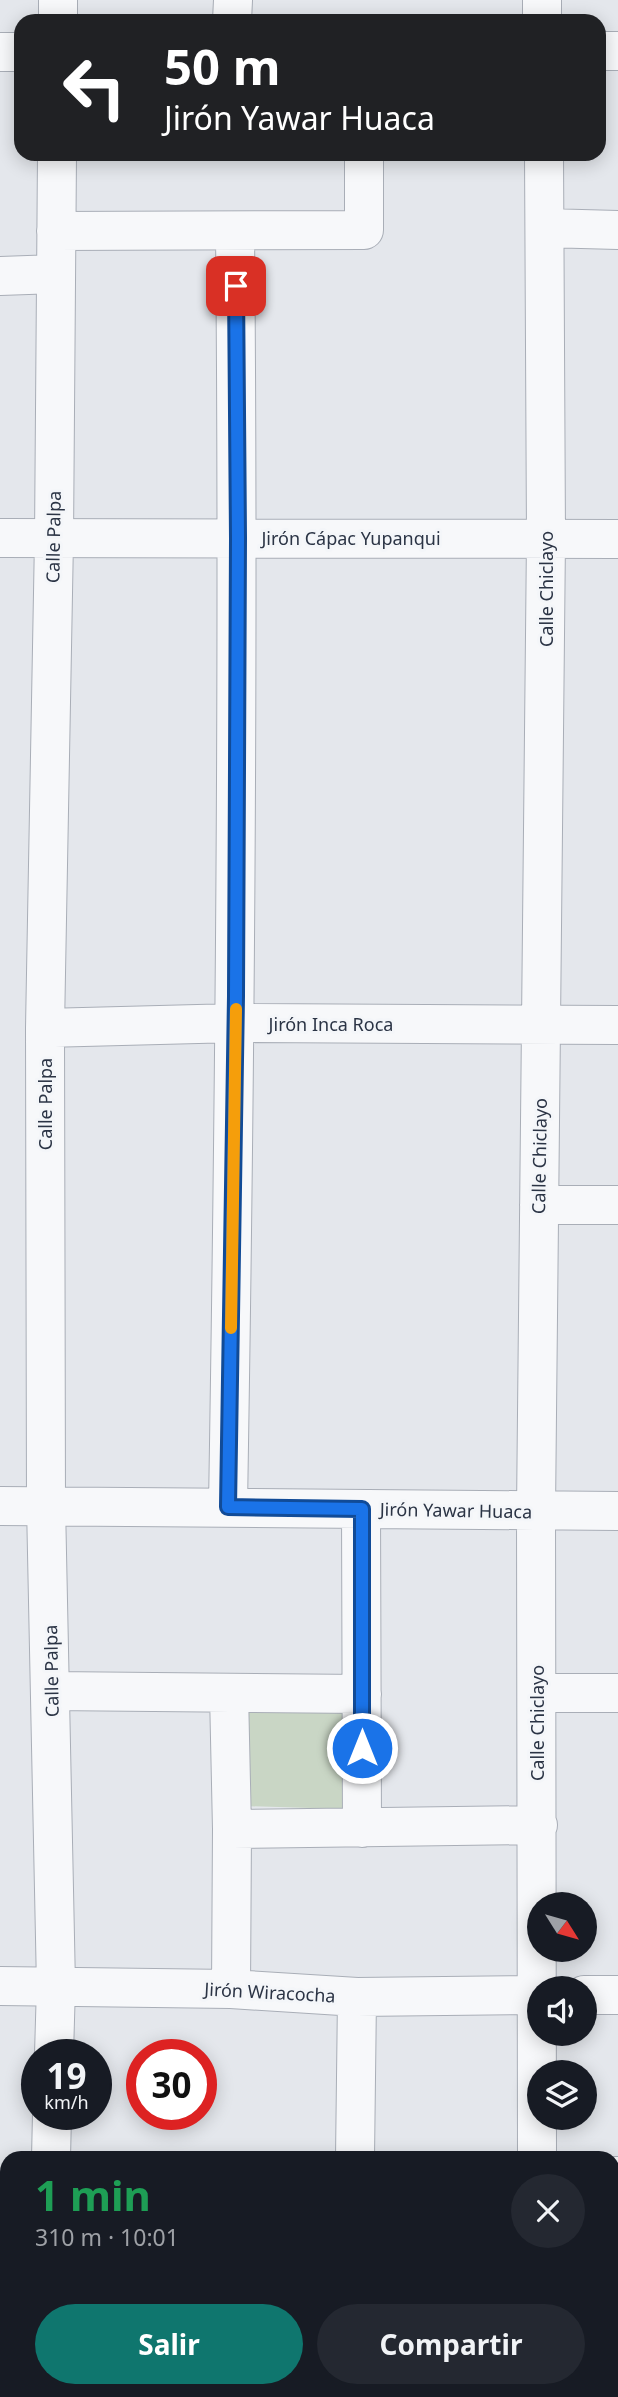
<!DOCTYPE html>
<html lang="es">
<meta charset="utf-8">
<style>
:root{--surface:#171b24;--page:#242831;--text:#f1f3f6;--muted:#9ea1a6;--accent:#0f766e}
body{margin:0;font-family:"Noto Sans",sans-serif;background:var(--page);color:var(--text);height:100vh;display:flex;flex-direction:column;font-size:26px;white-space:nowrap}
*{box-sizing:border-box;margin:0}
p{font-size:23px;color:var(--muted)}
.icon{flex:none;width:38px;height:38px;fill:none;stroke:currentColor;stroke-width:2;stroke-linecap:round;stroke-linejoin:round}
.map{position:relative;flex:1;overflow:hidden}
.panel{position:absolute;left:0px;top:2151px;width:620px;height:247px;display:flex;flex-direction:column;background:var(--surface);border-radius:21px 21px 0 0;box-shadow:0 4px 18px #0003}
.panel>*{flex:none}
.banner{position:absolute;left:14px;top:14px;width:592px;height:147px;border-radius:21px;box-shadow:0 4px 18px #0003;background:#202124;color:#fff;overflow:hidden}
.needle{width:46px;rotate:127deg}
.fabs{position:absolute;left:527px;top:1892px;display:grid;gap:14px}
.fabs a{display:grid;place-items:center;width:70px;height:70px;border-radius:50%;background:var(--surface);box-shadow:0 4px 18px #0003;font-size:35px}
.speed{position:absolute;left:21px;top:2039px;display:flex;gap:14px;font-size:35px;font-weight:700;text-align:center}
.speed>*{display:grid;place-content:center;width:91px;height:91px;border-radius:50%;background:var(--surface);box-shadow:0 4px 18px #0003;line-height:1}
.speed small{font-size:18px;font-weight:400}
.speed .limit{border:10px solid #d22;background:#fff;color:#111}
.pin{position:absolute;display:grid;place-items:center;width:60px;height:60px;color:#fff;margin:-30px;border-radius:14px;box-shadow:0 4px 10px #0006}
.me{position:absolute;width:77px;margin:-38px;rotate:0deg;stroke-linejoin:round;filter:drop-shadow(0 0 5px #0008)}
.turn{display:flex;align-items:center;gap:24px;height:147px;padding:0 35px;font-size:32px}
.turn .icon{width:91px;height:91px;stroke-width:2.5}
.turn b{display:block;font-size:49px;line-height:60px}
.round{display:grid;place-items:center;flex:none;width:74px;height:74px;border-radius:37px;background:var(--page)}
.overview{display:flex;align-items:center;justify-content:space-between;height:119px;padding:0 35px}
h1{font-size:42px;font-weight:700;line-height:52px;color:#1e9e55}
.cta{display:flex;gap:14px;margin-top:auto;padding:14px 35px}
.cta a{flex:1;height:80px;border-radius:42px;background:var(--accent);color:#fff;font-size:28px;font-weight:700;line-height:80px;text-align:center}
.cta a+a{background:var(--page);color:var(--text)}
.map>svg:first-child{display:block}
.green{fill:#c9d6c5}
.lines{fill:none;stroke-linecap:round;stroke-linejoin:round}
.minor-casing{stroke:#a9aeb7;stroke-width:40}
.minor{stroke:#f7f8fa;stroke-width:38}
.route-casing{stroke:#114b97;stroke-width:18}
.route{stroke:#1a73e8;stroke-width:12}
.slow{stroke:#f59e0b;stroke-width:12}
.labels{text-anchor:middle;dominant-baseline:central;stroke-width:6;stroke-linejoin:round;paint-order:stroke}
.street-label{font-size:18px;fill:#2b3445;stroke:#f4f6f9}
</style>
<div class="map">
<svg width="618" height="2397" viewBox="0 0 618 2397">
<rect width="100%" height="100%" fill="#e4e7ec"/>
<path class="green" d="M345,1704l-1,105 -101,-3 1,-101z"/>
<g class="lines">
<g class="minor-casing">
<path id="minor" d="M542,0v21
M58,21v-21
M232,21l1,-21
M598,51h20
M0,52h21
M545,228l73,2
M56,231l308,-1v-76
M0,276l56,-2
M0,538l618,1
M45,1028l191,-5 382,2
M539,1205h79
M0,1506l618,5
M228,1507c7,-425 11,-851 7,-1276
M361,1509l1,319
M52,1691l310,3
M229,1693l3,136 -1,160
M537,1693h81
M232,1829l306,-4
M0,1986l231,3 126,8 182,-2
M584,1995h34
M54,2054l2,-68 -10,-481 -1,-477 9,-489 3,-385
M51,2158l1,-44
M355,2158l2,-161
M537,2158l-1,-647 10,-973 -2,-384
M612,2176h6
M44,2397v-7
M226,2397v-7
M536,2397v-7"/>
</g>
<use href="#minor" class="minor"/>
</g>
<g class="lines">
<g class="route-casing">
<path id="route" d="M236,286l2,252 -2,458 -8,511 134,2v239"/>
</g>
<use href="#route" class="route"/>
<path class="slow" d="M231,1328l5,-319"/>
</g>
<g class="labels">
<g class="street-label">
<text transform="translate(53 537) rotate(-89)">Calle Palpa</text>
<text x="351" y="538">Jirón Cápac Yupanqui</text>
<text transform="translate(546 589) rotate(-90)">Calle Chiclayo</text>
<text x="331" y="1024">Jirón Inca Roca</text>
<text transform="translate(45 1104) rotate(-90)">Calle Palpa</text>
<text transform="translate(539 1156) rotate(-89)">Calle Chiclayo</text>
<text transform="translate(456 1510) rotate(1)">Jirón Yawar Huaca</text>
<text transform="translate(51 1671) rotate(-91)">Calle Palpa</text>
<text transform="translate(537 1723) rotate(-90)">Calle Chiclayo</text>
<text transform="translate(270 1992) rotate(3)">Jirón Wiracocha</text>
</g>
</g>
</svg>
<div class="fabs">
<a><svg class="needle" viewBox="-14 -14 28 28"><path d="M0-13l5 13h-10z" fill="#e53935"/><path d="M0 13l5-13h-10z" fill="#9ea1a6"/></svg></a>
<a><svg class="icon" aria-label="sound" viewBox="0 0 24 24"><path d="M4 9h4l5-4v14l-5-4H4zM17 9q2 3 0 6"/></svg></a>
<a><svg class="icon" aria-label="layers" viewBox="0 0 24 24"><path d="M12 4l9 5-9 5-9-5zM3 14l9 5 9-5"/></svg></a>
</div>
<div class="speed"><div>19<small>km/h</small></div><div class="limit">30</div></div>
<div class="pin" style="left:236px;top:286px;background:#d93025"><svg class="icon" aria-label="arrive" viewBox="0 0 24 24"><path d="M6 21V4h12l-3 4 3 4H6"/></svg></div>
<svg class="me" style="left:362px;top:1748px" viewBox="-20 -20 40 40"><circle r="17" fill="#1a73e8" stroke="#fff" stroke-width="3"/><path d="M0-11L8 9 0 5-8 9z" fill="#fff"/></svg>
<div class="banner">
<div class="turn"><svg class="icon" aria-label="left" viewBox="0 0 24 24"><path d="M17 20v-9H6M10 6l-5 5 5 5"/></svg><div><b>50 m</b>Jirón Yawar Huaca</div></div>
</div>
<section class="panel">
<div class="overview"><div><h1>1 min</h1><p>310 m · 10:01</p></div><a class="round"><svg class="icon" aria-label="close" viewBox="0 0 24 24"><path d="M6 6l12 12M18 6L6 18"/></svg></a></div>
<div class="cta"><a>Salir</a><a>Compartir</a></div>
</section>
</div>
